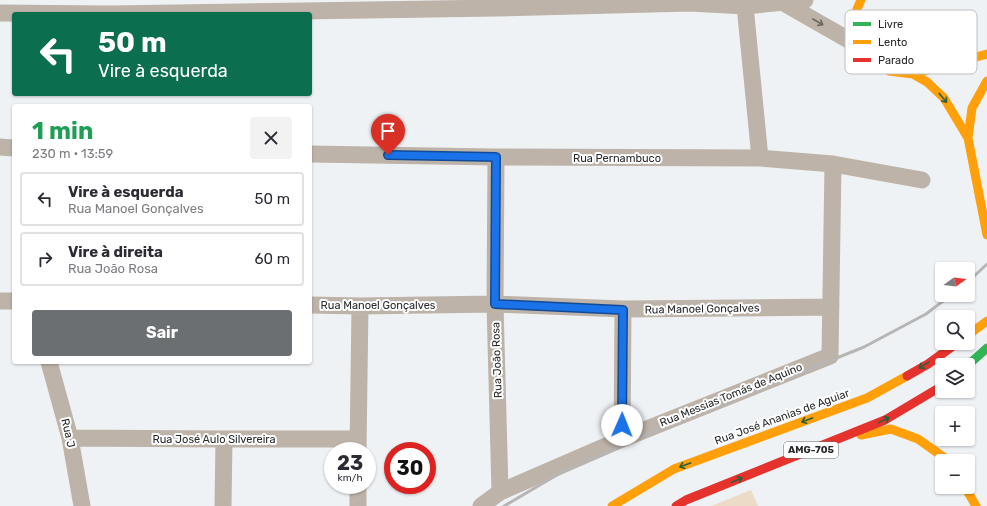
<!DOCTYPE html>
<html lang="pt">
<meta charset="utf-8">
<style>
:root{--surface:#fff;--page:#f2f2f3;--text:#2b2b33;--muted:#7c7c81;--line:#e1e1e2;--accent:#6c6f71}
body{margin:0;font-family:Rubik,sans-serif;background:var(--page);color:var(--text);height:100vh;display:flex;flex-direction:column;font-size:15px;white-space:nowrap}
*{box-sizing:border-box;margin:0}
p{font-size:13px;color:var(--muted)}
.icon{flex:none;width:22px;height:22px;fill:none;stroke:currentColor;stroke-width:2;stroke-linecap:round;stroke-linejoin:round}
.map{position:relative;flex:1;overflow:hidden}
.drawer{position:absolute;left:12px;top:104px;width:300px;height:260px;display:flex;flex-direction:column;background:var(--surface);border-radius:4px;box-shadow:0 1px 3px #0004}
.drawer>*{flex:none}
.banner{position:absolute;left:12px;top:12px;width:300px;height:84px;border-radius:4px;box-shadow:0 1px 3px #0004;background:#0b6e4f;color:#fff;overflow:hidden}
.needle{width:26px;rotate:76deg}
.tools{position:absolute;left:935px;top:262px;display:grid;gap:8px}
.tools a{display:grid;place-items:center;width:40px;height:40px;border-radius:4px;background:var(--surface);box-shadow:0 1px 3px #0004;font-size:20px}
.speed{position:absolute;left:324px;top:442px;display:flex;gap:8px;font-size:20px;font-weight:700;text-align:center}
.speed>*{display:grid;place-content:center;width:52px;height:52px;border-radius:50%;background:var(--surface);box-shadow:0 1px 3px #0004;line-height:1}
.speed small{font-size:10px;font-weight:400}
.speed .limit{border:6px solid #d22;background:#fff;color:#111}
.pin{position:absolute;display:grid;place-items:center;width:34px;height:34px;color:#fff;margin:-41px -17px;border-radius:50% 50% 50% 0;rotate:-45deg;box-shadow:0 0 4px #0007}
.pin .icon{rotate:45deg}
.me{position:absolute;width:44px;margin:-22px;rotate:1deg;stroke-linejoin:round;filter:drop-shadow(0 0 3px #0008)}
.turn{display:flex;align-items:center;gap:14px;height:84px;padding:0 20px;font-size:18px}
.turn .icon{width:52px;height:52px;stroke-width:2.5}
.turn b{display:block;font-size:28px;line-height:34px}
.round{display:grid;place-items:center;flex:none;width:42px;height:42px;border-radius:4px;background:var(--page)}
.head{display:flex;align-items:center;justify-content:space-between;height:68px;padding:0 20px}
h1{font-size:24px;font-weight:700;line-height:30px;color:#1e9e55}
.cta{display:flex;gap:8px;margin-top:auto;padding:8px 20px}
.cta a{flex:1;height:46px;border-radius:4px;background:var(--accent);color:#fff;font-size:16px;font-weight:700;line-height:46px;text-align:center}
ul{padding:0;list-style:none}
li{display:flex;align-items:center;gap:12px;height:54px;margin:0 8px 6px;padding:0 12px;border:2px solid var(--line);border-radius:4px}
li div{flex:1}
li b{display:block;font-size:15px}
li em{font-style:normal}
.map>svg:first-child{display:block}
.green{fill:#ecdbc7}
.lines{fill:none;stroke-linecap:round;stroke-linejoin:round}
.street{stroke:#bdb3a9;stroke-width:17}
.fast{stroke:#30b455;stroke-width:9}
.slow{stroke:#ff9f0a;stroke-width:9}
.jam{stroke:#e5322d;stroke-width:9}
.rail{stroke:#b8b6b4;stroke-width:3}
.oneway{stroke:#6a6763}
.oneway2{stroke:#2a603b}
.route-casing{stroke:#114b97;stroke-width:10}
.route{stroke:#1a73e8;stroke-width:7}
.labels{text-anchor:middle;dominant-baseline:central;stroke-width:4;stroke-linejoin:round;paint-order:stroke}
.shield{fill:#fff;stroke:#67686a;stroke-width:1}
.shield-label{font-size:10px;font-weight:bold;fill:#26282a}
.street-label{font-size:11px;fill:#26282a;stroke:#fff}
.key{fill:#fff;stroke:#bebebf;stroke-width:1}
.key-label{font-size:11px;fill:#26282a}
</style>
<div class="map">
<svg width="987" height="506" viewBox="0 0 987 506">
<rect width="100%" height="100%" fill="#eff2f5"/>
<path class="green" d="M751,490l7,16h-47z"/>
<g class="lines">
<path class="street" d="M784,3l77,44
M745,6l15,152
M0,13l110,1 387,-6 193,-5 55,3 60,-6
M0,147l14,1
M310,154l186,3 264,1 73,6 89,16
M496,157l-1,147 5,188
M0,301h14
M310,305l50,1 135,-2 128,5 208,-2
M49,362l21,76 12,68
M70,438l154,1h134
M622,439l1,-130
M358,451l2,-145
M223,506l1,-67
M358,506v-21
M481,506l19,-14 122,-53 208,-83 3,-192"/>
<path class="fast" d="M968,365l19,-17"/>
<path class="slow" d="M861,0l-4,9 -2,13 6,25 13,15 15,9 24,3 74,-20
M913,74l14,8 17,16 24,40
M987,81l-15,27 -4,30 19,97
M968,335l19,-14
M861,435l30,-6 27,10 31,22
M965,487l11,19
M612,506l62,-37 193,-71 40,-22"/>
<path class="jam" d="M907,376l21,-12 29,-21
M676,506l10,-6 199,-80 57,-34"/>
<path class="rail" d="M968,282l19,-18
M504,506l58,-34 86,-38 216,-87 62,-33 25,-19"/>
</g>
<defs><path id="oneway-shaft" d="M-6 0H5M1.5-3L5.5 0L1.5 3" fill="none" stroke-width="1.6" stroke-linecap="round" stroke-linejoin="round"/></defs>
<use class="oneway" href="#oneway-shaft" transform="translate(818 22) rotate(30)"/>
<g class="oneway2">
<use href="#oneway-shaft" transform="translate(943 98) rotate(50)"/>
<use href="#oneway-shaft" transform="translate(924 365) rotate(149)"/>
<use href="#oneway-shaft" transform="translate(807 420) rotate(160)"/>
<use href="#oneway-shaft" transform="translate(884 420) rotate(-26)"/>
<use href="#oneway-shaft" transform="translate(685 465) rotate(160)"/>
<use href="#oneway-shaft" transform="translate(737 480) rotate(-22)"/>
</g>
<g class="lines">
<g class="route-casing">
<path id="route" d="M388,155l108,2 -1,147 128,6 -1,115"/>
</g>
<use href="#route" class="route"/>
</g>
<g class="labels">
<rect class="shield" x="784" y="442" width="54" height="16" rx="3"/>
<g class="shield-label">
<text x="811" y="450">AMG-705</text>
</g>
<g class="street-label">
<text x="617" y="158">Rua Pernambuco</text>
<text x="378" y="305">Rua Manoel Gonçalves</text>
<text transform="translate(702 309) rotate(-1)">Rua Manoel Gonçalves</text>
<text transform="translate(497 360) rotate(-92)">Rua João Rosa</text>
<text transform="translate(731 395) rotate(-22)">Rua Messias Tomás de Aquino</text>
<text transform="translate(782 417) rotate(-20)">Rua José Ananias de Aguiar</text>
<text transform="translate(68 433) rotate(77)">Rua J</text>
<text x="214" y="439">Rua José Aulo Silvereira</text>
</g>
</g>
<rect x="845" y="10" width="132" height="64" rx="6" class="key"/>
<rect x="853" y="22" width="18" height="4" fill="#30b455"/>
<rect x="853" y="40" width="18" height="4" fill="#ff9f0a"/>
<rect x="853" y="58" width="18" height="4" fill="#e5322d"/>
<g class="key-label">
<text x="878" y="28">Livre</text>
<text x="878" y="46">Lento</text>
<text x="878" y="64">Parado</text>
</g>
</svg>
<div class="tools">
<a><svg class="needle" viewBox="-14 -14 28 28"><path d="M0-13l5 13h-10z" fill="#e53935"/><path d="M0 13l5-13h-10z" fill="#7c7c81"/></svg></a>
<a><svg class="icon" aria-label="search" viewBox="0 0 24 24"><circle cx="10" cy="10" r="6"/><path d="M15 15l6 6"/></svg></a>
<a><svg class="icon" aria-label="layers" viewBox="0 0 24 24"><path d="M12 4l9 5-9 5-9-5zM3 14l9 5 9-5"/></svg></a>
<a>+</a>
<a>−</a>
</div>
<div class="speed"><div>23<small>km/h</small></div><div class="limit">30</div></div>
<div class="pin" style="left:388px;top:155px;background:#d93025"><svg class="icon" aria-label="arrive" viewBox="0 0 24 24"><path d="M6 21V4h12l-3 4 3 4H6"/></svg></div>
<svg class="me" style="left:622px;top:425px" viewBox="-20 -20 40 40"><circle r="19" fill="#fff"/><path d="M0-13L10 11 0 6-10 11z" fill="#1a73e8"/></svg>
<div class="banner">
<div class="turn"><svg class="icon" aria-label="left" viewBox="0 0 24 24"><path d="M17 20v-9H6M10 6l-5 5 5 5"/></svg><div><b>50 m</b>Vire à esquerda</div></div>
</div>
<section class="drawer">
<div class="head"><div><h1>1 min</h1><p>230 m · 13:59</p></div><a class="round"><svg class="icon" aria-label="close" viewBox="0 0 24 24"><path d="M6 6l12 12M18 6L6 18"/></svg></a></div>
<ul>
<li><svg class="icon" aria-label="left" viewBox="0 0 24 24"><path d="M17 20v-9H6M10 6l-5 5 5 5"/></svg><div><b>Vire à esquerda</b><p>Rua Manoel Gonçalves</p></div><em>50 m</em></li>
<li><svg class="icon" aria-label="right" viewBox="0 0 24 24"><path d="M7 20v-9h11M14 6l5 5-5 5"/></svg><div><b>Vire à direita</b><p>Rua João Rosa</p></div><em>60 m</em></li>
</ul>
<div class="cta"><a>Sair</a></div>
</section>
</div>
